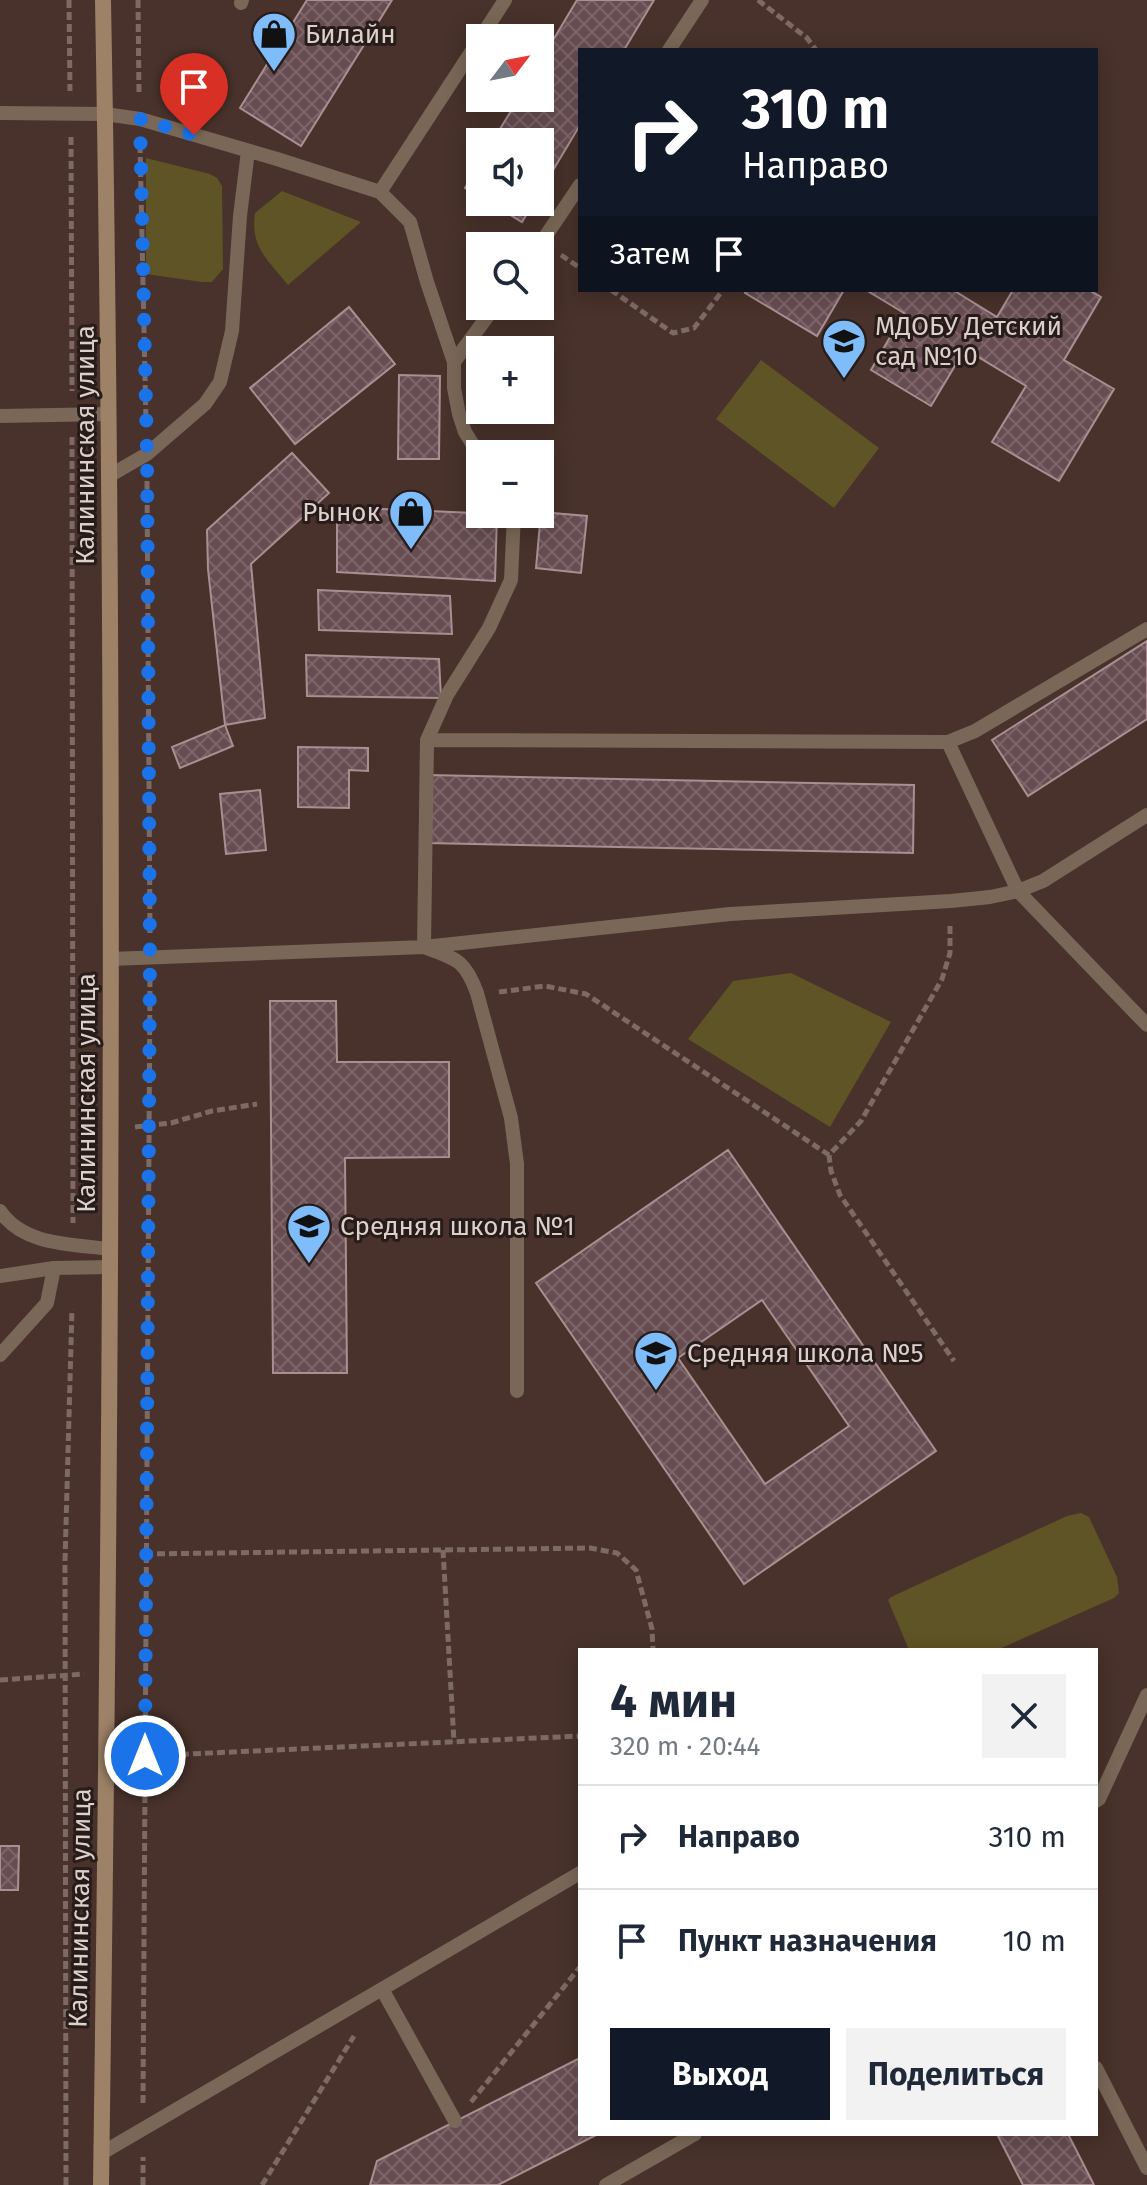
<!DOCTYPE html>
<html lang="ru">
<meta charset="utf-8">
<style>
:root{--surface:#fff;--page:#f2f2f3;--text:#1f2937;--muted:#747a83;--line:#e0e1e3;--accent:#111827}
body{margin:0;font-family:"Fira Sans",sans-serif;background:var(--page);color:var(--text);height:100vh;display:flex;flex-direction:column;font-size:30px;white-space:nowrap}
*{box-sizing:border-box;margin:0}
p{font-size:26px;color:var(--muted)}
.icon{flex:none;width:44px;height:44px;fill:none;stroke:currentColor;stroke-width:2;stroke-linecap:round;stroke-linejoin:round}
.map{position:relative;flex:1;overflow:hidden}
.drawer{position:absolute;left:578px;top:1648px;width:520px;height:488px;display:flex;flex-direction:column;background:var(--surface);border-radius:0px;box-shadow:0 4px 20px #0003}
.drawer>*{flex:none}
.hud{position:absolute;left:578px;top:48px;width:520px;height:244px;border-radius:0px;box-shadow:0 4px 20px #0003;background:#111827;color:#fff;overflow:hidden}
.needle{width:52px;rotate:58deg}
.controls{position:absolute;left:466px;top:24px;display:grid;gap:16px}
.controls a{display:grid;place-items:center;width:88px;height:88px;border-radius:0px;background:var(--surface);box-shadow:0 4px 20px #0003;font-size:40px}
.pin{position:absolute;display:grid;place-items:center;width:68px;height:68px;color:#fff;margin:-82px -34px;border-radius:50% 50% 50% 0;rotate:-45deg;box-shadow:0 0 8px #0007}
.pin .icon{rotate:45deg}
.me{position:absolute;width:88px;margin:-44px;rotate:0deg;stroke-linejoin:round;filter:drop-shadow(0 0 6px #0008)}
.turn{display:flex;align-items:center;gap:28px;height:168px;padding:0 32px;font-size:36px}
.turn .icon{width:104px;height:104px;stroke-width:2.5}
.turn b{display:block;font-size:56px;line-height:68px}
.then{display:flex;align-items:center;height:76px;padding:0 32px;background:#0003;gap:16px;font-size:30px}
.round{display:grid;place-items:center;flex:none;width:84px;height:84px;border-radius:0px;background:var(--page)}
.summary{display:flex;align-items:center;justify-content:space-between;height:136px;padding:0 32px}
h1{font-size:48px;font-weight:700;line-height:60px}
.action{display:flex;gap:16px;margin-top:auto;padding:16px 32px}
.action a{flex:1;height:92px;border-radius:0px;background:var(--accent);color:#fff;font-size:32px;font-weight:700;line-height:92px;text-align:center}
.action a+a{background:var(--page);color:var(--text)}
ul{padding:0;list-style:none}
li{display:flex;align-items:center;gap:24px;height:104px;padding:0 32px;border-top:2px solid var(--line)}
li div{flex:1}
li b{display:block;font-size:30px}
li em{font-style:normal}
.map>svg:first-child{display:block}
.green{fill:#5f5425}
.building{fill:url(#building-cross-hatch);stroke:#aa8e92;stroke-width:2;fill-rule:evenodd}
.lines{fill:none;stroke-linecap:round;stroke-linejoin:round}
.path{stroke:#7e6a64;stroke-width:5;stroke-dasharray:8 4;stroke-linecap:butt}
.lane{stroke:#796857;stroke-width:14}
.secondary{stroke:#9d8267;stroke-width:16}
.route{stroke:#1a73e8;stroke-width:14;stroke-dasharray:0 25.2}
.labels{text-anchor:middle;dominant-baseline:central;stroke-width:6;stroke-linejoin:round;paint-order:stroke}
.poi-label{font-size:26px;fill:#ddcfca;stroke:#271c19;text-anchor:start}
.street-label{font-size:26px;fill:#ddcfca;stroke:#271c19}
</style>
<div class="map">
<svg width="1147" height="2185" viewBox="0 0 1147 2185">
<defs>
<pattern id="building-cross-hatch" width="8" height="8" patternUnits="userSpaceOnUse" patternTransform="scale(2)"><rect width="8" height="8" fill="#674d51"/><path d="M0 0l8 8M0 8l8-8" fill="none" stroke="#7c6669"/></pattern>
</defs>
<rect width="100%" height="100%" fill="#48322b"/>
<path class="green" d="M146,158l64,16 7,4 5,8 1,83 -11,13h-10l-56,-8z
M282,191l79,31 -73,63c-20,-25 -38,-38 -33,-72z
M761,360l118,88 -45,60 -118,-89z
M791,973l100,49 -61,105 -142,-88 45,-58z
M1081,1513l8,4 28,60 2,16 -5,5 -117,52h-88l-21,-50 3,-3 176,-81z"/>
<path class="building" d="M307,0h85l-91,146 -61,-38z
M577,0h77l-30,50h-44v75l-40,67v-50h-48l27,-44h21v-36z
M480,163v34l-15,-9z
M489,202h45l-12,20z
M747,290h97l-27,46 -72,-43z
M866,290h87l44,27 16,-27h76l12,7 -37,63 50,29 -55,92 -67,-39 34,-56 -61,-37 -34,57 -60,-36 33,-57z
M349,307l46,57 -100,80 -45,-56z
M399,375l41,1 -1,83h-41z
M292,453l37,40 -78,71 14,154 -40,7 -17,-156 -1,-39z
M337,507l160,7 -2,67 -158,-9z
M541,512l46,4 -6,57 -45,-5z
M318,590l132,6 2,38 -133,-4z
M1147,641v78l-119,77 -36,-56z
M306,655l133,4 2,39 -134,-2z
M225,725l8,21 -53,22 -8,-21z
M298,747l70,1v23l-19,-1v38l-51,-1z
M427,775l487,10 -1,68 -487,-10z
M260,790l6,60 -40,4 -6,-60z
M270,1001h66l1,61h112v95l-104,1 2,215h-74z
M728,1150l208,301 -192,133 -208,-301zM762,1300l87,126 -84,58 -87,-126z
M0,1846h19l-1,44h-18z
M580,2058v76h18l-100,51h-128l7,-24z
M997,2134h71l26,51h-71z"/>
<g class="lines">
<path class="path" d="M69,0l1,91
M138,0l1,95
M758,0l49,38 9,12
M71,137l1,254
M140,145l6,278
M561,255l19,13
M611,290l62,43 21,-5 29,-38
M72,437l1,786
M147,481l3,454
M950,926v27l-8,26 -81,142 -32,34 2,16 9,24 114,166
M499,992l46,-6 41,8 243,161
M135,1127l36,-4 41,-12 45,-7
M443,1550l11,192
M145,1554l445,-6 27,5 19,17 16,59 1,21
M0,1680l84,-6
M145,1756l435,-20
M471,2102l109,-135
M143,2103l7,-1122
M66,2185l-1,-624 7,-252
M143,2185v-28
M262,2185l92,-149"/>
<path class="lane" d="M241,3l1,-3
M669,50l33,-50
M0,113l105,1 35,5 137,40 103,33 30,30 17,60 27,80v26l5,26 6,18 15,24
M380,192l125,-192
M539,246l41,-61
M454,362l41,-56
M0,416l109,-2
M109,476l38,-22 58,-50 15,-22 12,-51 8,-115 8,-65
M514,514l-3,66 -22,48 -42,67 -20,45 -3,207c33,12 41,13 53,46l34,125 6,46v227
M427,740l521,2 27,-11 172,-102
M948,742l70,149 129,134
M110,959l314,-12 306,-33 221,-13 39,-4 28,-6 25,-10 104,-66
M0,1211c24,35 72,33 110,38
M0,1276l54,-8 56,-1
M0,1355l47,-52 7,-35
M1096,1801l3,-2 48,-104
M382,1989l73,132
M1096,2068l51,100
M102,2153l478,-280
M606,2185l89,-51"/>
<path class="secondary" d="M101,2185c10,-728 15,-1457 2,-2185"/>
</g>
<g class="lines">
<path class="route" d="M145,1756l5,-799 -3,-503 -7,-335 54,16"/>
</g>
<defs>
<g id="shop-pin" transform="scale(2.3)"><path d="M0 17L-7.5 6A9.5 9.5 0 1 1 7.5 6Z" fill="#7fbdfa" stroke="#271c19"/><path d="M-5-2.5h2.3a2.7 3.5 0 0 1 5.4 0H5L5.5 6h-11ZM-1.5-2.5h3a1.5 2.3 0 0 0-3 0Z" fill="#111"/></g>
<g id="school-pin" transform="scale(2.3)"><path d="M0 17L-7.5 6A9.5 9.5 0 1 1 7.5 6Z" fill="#7fbdfa" stroke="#271c19"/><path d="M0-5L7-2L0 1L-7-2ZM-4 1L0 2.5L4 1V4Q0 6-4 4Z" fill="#111"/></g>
</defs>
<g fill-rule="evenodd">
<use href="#shop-pin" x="274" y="34"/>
<use href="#school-pin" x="844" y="341"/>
<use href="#shop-pin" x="411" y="512"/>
<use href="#school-pin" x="309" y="1226"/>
<use href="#school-pin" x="656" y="1353"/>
</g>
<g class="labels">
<g class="poi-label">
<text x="305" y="34">Билайн</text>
<text x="875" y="326">МДОБУ Детский<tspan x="875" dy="30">сад №10</tspan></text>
<text x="380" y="512" text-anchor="end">Рынок</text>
<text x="340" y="1226">Средняя школа №1</text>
<text x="687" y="1353">Средняя школа №5</text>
</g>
<g class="street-label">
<text transform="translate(85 445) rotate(-90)">Калининская улица</text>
<text transform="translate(86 1093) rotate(-90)">Калининская улица</text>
<text transform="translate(80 1908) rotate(-89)">Калининская улица</text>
</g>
</g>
</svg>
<div class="controls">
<a><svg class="needle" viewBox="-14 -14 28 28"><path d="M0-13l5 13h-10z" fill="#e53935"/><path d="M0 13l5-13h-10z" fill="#747a83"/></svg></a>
<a><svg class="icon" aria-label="sound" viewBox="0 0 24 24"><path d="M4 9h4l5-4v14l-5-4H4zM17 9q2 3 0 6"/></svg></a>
<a><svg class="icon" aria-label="search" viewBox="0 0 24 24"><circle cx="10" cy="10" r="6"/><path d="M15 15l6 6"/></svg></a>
<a>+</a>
<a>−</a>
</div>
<div class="pin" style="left:194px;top:135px;background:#d93025"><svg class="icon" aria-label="arrive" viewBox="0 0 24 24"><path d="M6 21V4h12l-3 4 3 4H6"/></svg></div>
<svg class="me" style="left:145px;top:1756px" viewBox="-20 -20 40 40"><circle r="17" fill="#1a73e8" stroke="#fff" stroke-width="3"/><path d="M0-11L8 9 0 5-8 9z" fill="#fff"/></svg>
<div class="hud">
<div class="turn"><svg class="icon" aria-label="right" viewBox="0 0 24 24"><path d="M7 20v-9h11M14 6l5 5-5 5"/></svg><div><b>310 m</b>Направо</div></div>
<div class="then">Затем<svg class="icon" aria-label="arrive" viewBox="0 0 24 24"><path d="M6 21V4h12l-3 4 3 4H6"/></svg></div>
</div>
<section class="drawer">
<div class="summary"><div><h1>4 мин</h1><p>320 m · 20:44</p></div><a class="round"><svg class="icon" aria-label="close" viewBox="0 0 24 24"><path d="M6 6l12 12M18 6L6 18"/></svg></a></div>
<ul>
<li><svg class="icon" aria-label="right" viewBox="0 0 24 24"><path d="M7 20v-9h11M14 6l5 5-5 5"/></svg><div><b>Направо</b></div><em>310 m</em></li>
<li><svg class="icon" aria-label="arrive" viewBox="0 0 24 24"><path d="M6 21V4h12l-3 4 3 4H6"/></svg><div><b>Пункт назначения</b></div><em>10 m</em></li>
</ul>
<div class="action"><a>Выход</a><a>Поделиться</a></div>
</section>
</div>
